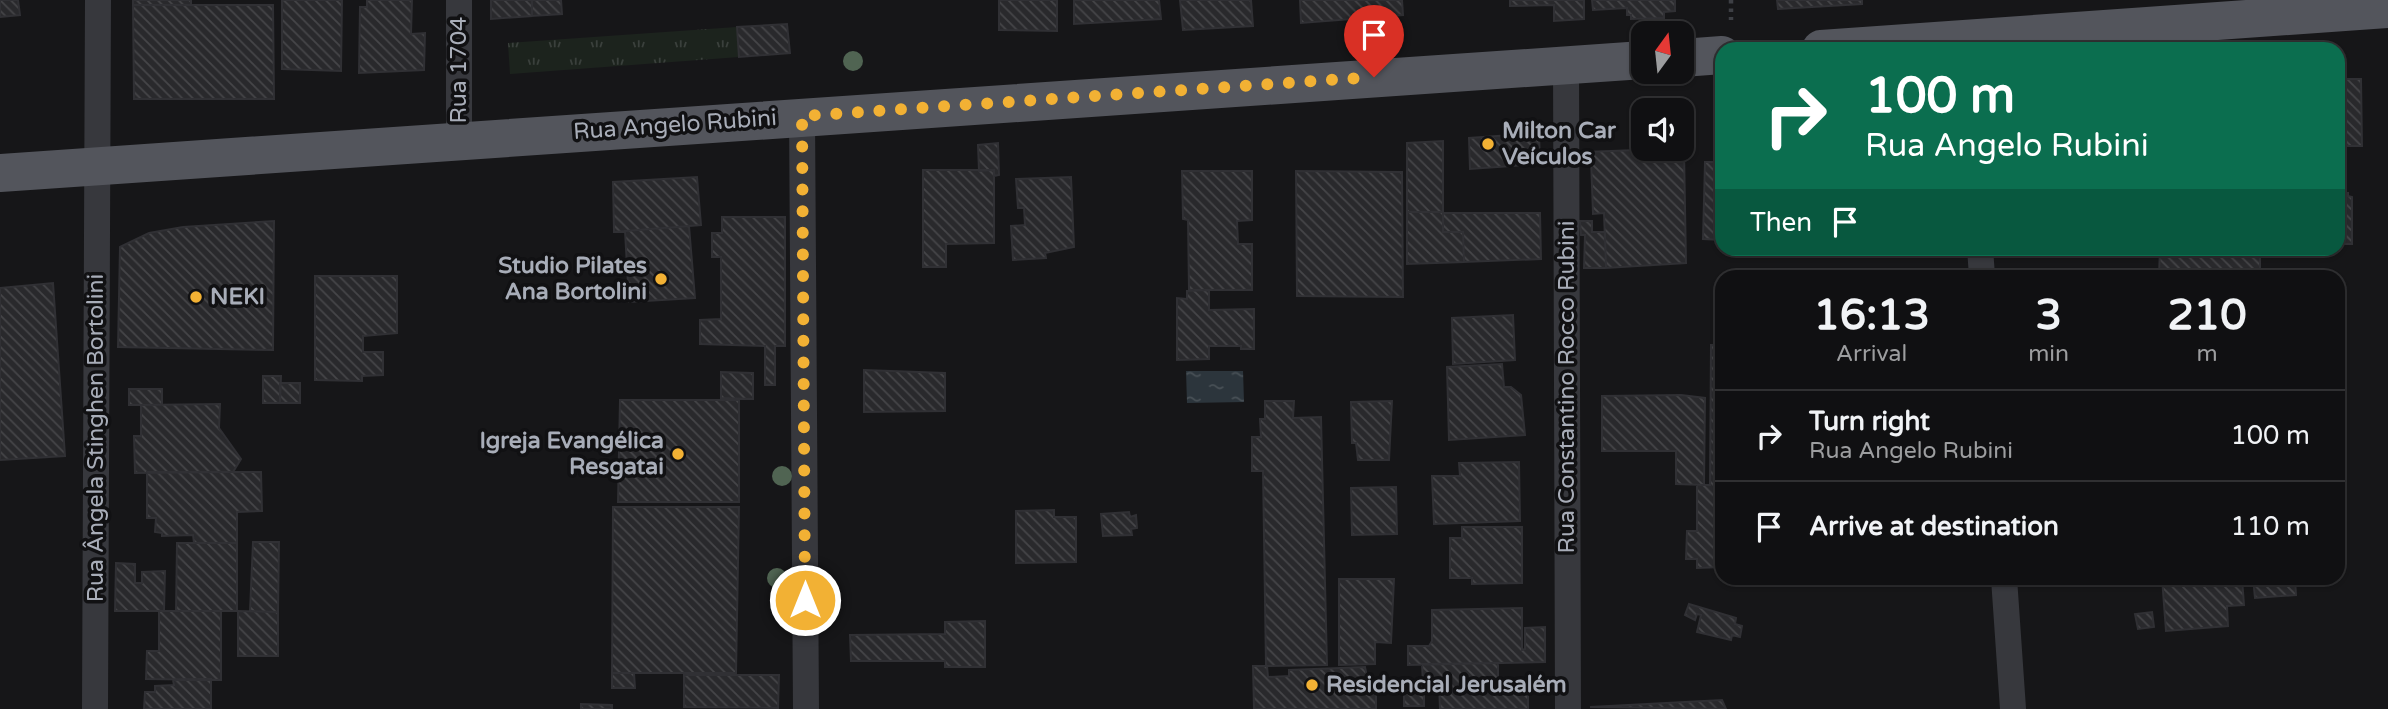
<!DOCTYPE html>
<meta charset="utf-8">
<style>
:root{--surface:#101012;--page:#1e1e20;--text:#f1f3f6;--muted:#9c9d9f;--line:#303032}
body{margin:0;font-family:"Varela Round",sans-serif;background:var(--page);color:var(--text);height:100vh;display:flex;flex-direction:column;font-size:26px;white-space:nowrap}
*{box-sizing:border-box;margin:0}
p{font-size:23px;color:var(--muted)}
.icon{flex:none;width:38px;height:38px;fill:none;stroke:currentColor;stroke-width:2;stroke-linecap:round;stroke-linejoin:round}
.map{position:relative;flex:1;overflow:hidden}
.details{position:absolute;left:1715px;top:270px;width:630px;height:315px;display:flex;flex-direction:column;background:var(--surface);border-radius:21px;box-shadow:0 2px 5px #0004,0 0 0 2px var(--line)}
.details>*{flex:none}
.hud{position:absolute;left:1715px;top:42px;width:630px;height:214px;border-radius:21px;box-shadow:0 2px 5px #0004,0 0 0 2px var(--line);background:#0b6e4f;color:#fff;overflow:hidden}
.needle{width:46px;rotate:15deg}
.tools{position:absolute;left:1631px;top:21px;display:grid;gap:14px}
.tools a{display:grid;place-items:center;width:63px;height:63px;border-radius:14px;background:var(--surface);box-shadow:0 2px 5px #0004,0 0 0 2px var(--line);font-size:35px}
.pin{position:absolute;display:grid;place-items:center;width:60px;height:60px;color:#fff;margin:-72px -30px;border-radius:50% 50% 50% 0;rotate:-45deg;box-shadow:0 0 7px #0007}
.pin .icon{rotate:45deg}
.me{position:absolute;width:77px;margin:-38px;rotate:0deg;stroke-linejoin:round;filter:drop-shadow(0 0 5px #0008)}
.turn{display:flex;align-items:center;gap:24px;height:147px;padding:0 35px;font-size:32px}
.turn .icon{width:91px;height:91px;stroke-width:2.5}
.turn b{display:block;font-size:49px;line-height:60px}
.then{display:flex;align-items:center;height:66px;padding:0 35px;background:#0003;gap:14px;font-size:26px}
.eta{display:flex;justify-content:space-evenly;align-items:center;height:119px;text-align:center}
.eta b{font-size:42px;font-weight:700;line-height:49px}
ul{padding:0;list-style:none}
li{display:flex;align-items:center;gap:21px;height:91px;padding:0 35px;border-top:2px solid var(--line)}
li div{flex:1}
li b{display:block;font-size:26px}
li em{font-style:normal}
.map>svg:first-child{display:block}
.park{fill:url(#park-tufts)}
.water{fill:url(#water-ripples)}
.building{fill:url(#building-back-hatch);stroke:#303034;stroke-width:2}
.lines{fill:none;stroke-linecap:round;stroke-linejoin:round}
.path{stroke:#3d3f44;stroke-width:4.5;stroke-dasharray:3.5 5;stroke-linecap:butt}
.minor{stroke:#37383d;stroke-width:26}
.primary{stroke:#53555c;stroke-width:38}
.tree{fill:#506452}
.route{stroke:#f2b134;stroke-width:12;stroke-dasharray:0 21.6}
.poi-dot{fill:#f2b134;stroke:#111113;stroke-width:2.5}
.labels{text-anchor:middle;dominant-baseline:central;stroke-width:7;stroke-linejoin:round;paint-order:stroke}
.street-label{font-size:23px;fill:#a8adb8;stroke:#111113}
.poi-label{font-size:23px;font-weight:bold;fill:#a8adb8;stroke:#111113;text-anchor:start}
</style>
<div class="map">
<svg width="2388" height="709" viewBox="0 0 2388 709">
<defs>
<pattern id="park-tufts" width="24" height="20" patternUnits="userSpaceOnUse" patternTransform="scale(1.75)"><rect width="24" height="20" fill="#1c231d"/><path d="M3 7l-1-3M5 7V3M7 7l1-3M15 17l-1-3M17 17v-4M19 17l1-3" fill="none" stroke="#3a403c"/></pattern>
<pattern id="water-ripples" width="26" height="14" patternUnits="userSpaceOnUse" patternTransform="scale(1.75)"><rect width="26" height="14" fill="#2c353c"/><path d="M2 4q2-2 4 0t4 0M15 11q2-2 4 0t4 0" fill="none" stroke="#485056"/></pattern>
<pattern id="building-back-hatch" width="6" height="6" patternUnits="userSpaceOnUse" patternTransform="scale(1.75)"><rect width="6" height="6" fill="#29292c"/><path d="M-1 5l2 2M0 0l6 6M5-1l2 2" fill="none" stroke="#454548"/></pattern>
</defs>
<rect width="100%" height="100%" fill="#161618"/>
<path class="park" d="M737,27l2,30 -229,17 -2,-31z"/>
<path class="water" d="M1186,371h57l1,31 -57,1z"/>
<path class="building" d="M0,0h18l2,15 -20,2z
M133,0h58v5h-58z
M282,0h60l-1,71 -59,-2z
M367,0h45l-1,34 14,-1 -1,37 -65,3 1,-66h7z
M491,0h41v16l-41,3z
M532,0h29l1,14 -30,2z
M999,0h58v31l-58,-1z
M1074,0h85l2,19 -87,5z
M1180,0h71l2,26 -70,4z
M1300,0h102l1,15 -102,8z
M1510,0h74v19l-30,2v-16l-44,1z
M1592,0h83v11l-11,1v6l-33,1v-4h-4v-7l-34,2z
M1777,0h85v4l-84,5z
M133,5h140l1,94h-140z
M787,24l3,29 -51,4 -2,-30z
M2338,79h23l1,67h-24z
M1539,133l1,31 -70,5 -1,-31z
M1443,141v71h-36v-69z
M998,143l1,32 -5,1v-6l-15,1 -1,-26z
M1664,149l20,1 2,113 -80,5 -2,-55 -11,1 -2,-56h-5l-1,-6z
M1705,162h17v78l-19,-1z
M923,170h71v73l-48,1v23h-23z
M1182,171h70v49l-15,1 1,23h14v46h-63l-1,-70 -5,-1z
M1296,171l106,1 1,125 -106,-1z
M697,177l4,48 -87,7 -1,-50z
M1071,177l3,70 -29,6 1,5 -33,2 -2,-34 14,-1 -1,-17h-6l-2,-29z
M2338,193h10v3l4,1v47h-14z
M1407,212h36v20h20l1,30 -57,2z
M1443,213h97l1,46 -77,3 -1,-30h-20z
M722,217h63v129h-10v39h-10v-39l-65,-2v-24l21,-1v-62h-9v-24h10z
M274,221l-1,129 -155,-3 2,-100 29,-14 34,-6z
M1580,221h12v11h13l1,36h-22l1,-33h-4z
M689,226l6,72 -66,4 -4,-71z
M2160,248h100v28h-101z
M315,276h82v57l-34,3v16h20v23l-21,1v5l-47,-1z
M53,283l12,173 -65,4v-172z
M1209,290v20l45,-1v40h-13v-3h-32v13l-32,1v-62l10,1v-8z
M1513,315l2,45 -62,4 -1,-46z
M1711,345h11v222l-25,1v-9h-11l1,-28h10v-46h13z
M1502,364l2,23h7l10,8 4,40 -76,5 -2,-73z
M864,370l81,3v38l-81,1z
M721,372l32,1v26l-32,-1z
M263,376h18l-1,27h-17z
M280,383h20v20h-20z
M129,389h33v16h-33z
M1681,395l24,3 -1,87 -28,-1v-33h-74v-55z
M620,400h119v102h-121z
M1265,401h29l-1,17 28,-1 6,248 -61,1 -3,-195h-11v-34h9l-1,-18h5z
M1392,401l-3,59h-31l-2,-17h-4l-1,-41z
M220,404l-1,24 22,31 -8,13 -98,1 -1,-37h7v-31z
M1519,462l1,59 -86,3 -2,-48h28l-1,-13z
M147,472h114l1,39 -25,1v31h-43l-1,-8 -31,1v-3l-7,-1 1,-14h-9z
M1396,487l1,47 -45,1 -1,-47z
M613,507h126l-3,166h-124z
M1054,510v7h22v45l-60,1v-52z
M1129,512l1,5 6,-2 1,13 -6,1 1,6 -29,1 -2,-22z
M1462,527h60v56l-50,1v-6h-22v-40h12z
M253,542h26l-1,70 -28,-1z
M177,543h60v68h-61z
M116,563l19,1v19h7v-11l23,-1 -1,40h-49z
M2162,578h80l2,27 -17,1 1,20 -62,5z
M2253,578h42l1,17 -41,3z
M1339,579h55l-3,64 -16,-1v22l-36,1z
M1689,604l47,14 -1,6 7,2 -2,11 -8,-2 -1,5 -34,-8 4,-17 -4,-1 -2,6 -10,-5z
M1522,608v42l3,-1v-21l20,-1v35l-137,3v-19h21l3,-5v-31z
M159,611h62v69l-75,-1 1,-28h12z
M238,611l40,1v44h-40z
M2152,612l2,15 -16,2 -3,-15z
M985,621v46h-40v-6h-94l-1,-26 95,-1v-12z
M1498,663v16h30v30h-88l-1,-26 -16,1 -1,-20z
M1253,666h14l1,11 21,-1v-6l76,-3 5,24 6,-1v19h-122z
M612,673h22l1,15h-23z
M684,675h95l-1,33 -94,-1z
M211,679v30h-67l1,-17h10v-6l19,-1 -1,-5z
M1404,685h20v21h-20z
M1722,700l4,9 -136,-2z
M581,704l31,1v4h-31z"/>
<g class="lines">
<path class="path" d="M1731,0v20"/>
<path class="minor" d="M1566,64l2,645
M802,116l4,593
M459,141v-141
M1980,248l2,28
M2004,578l9,131
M95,709l3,-709"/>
<path class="primary" d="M1821,49l567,-40
M1682,58l40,-3
M0,173l1643,-113"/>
</g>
<g class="tree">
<circle cx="853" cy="61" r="10"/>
<circle cx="782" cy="476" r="10"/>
<circle cx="777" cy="578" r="10"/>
</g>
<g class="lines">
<path class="route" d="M805,600l-3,-484 572,-39"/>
</g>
<g class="poi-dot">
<circle cx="1488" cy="144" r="7"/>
<circle cx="661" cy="279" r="7"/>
<circle cx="196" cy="297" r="7"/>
<circle cx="678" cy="454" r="7"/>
<circle cx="1312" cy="685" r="7"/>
</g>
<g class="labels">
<g class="street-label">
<text transform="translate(459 70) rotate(-90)">Rua 1704</text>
<text transform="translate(675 125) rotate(-4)">Rua Angelo Rubini</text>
<text transform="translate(1567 387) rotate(-90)">Rua Constantino Rocco Rubini</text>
<text transform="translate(96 438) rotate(-90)">Rua Ângela Stinghen Bortolini</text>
</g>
<g class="poi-label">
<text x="1502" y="131">Milton Car<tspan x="1502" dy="26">Veículos</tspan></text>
<text x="647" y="266" text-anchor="end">Studio Pilates<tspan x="647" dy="26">Ana Bortolini</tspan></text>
<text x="210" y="297">NEKI</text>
<text x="664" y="441" text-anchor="end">Igreja Evangélica<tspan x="664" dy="26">Resgatai</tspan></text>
<text x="1326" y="685">Residencial Jerusalém</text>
</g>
</g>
</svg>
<div class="tools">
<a><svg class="needle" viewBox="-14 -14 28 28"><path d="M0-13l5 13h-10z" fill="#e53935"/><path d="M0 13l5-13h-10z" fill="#9c9d9f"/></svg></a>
<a><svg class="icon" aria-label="sound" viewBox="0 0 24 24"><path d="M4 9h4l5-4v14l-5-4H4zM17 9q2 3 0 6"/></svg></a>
</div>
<div class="pin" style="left:1374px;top:77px;background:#d93025"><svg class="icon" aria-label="arrive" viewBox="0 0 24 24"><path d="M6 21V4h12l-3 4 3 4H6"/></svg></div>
<svg class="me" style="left:805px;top:600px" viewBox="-20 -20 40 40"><circle r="17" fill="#f2b134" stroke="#fff" stroke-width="3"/><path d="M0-11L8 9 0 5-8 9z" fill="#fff"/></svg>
<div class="hud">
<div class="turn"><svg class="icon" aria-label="right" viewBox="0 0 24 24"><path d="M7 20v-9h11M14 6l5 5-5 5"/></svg><div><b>100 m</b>Rua Angelo Rubini</div></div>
<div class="then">Then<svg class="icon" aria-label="arrive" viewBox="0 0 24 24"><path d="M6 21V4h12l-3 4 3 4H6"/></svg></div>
</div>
<section class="details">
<div class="eta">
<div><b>16:13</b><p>Arrival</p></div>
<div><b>3</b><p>min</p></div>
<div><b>210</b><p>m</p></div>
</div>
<ul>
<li><svg class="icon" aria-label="right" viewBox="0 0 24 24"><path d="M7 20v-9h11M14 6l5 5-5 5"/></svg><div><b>Turn right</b><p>Rua Angelo Rubini</p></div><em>100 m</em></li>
<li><svg class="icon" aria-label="arrive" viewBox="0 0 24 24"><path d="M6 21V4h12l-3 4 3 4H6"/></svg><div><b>Arrive at destination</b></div><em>110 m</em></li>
</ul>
</section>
</div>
